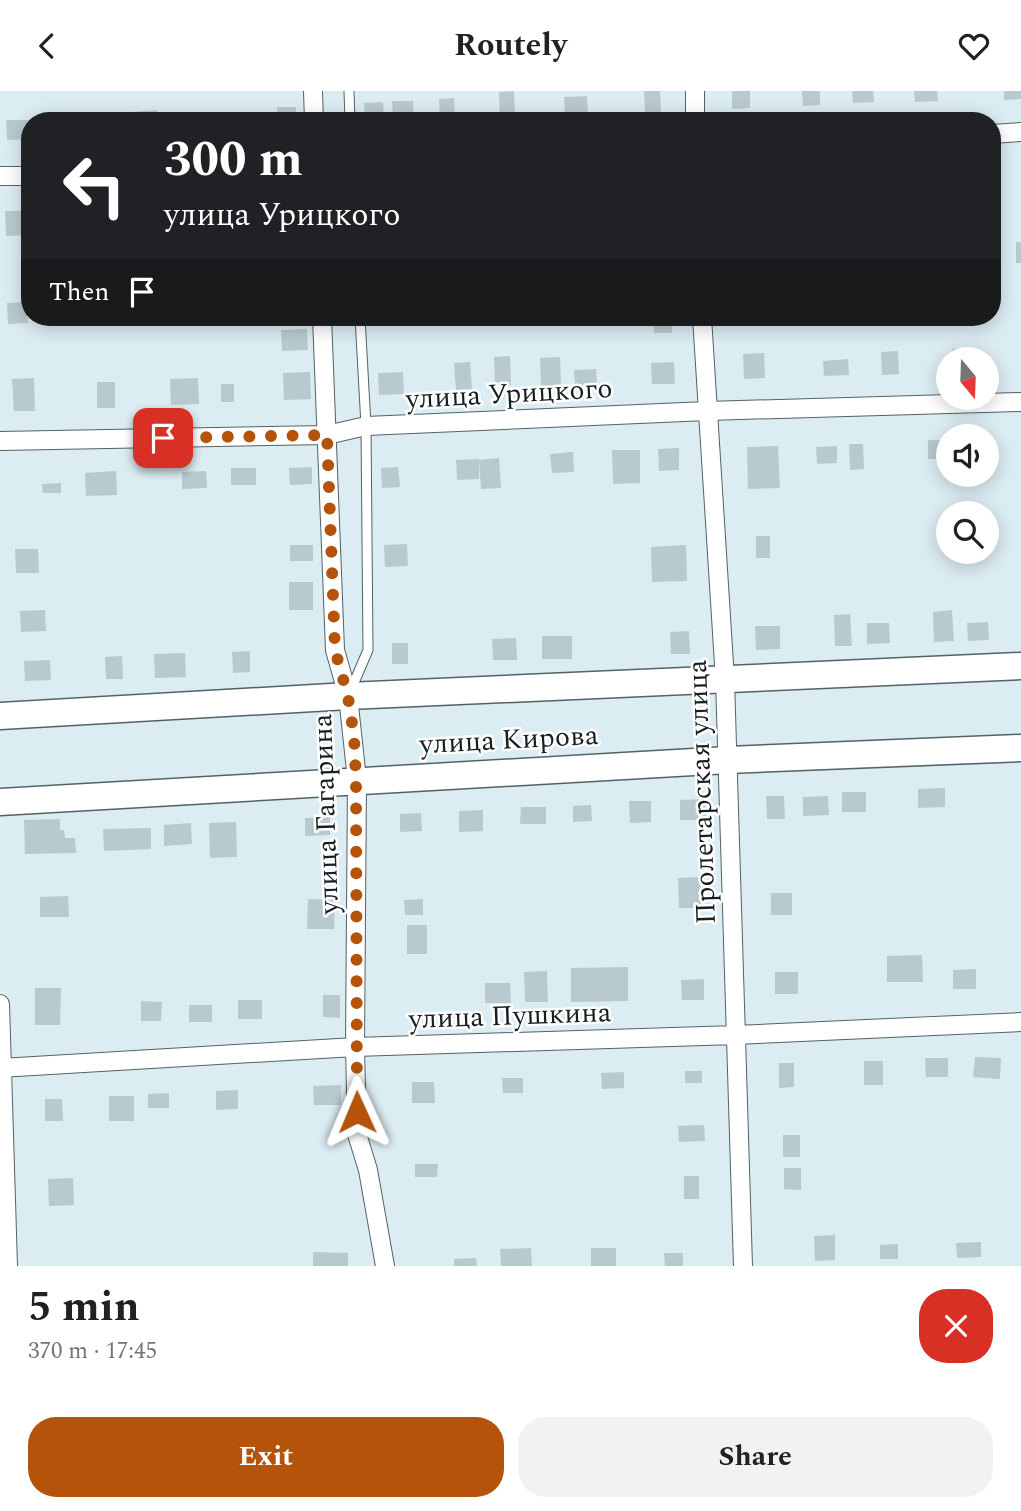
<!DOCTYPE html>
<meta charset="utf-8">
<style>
:root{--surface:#fff;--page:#f2f2f2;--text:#202124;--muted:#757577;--accent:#b45309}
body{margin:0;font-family:Spectral,serif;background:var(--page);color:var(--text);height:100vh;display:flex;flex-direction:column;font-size:26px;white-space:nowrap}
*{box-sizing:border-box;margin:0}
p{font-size:23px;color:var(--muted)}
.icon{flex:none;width:38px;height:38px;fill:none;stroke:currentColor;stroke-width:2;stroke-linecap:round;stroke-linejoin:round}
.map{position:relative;height:1175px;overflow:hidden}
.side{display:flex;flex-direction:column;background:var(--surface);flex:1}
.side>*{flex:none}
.guide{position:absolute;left:21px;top:21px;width:980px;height:214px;border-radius:28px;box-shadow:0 4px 18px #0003;background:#202124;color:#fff;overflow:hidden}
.needle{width:46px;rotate:161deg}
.fabs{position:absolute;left:936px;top:256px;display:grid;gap:14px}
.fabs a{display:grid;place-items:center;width:63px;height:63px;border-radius:50%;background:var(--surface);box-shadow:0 4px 18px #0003;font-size:35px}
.pin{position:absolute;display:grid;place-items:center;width:60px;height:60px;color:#fff;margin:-30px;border-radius:14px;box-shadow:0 4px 10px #0006}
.me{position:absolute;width:77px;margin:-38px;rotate:359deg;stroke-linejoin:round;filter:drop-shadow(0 0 5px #0008)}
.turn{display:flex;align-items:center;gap:24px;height:147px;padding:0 28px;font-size:32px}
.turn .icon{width:91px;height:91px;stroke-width:2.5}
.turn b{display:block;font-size:49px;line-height:60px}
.then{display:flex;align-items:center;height:66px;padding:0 28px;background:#0003;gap:14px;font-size:26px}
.round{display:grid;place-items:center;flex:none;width:74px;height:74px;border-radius:28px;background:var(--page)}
.headline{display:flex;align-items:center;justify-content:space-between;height:119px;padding:0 28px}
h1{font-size:42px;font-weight:700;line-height:52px}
.button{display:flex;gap:14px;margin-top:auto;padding:14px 28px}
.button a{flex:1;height:80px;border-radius:28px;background:var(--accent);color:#fff;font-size:28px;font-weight:700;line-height:80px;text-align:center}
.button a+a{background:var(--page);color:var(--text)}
header{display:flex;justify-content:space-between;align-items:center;height:91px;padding:0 28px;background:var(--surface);font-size:32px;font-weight:700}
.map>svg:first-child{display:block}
.building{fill:#b9cacf}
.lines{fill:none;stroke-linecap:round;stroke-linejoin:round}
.lane-casing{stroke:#536267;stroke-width:11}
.street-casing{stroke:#536267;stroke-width:20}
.primary-casing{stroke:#536267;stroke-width:29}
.lane{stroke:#fff;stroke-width:9}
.street{stroke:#fff;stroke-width:18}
.primary{stroke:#fff;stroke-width:26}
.route{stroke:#b45309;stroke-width:12;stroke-dasharray:0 21.6}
.labels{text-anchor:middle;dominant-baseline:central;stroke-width:5;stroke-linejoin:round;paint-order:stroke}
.street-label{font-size:28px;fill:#171e20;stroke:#fff}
</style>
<header><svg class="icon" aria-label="back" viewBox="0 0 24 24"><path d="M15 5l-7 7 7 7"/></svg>Routely<svg class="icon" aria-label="heart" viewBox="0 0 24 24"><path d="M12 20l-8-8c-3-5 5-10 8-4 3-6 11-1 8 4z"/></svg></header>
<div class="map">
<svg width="1021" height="1175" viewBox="0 0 1021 1175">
<rect width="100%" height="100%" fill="#dbecf2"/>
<path class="building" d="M514,0l1,28 -15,1 -1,-28z
M644,0h16l1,22h-16z
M732,0h18v17l-18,1z
M802,0h18v14l-17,1z
M852,0h21l1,11 -21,1z
M914,0h23l1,10 -23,1z
M1004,0h17v8l-17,1z
M587,5l1,19 -23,1 -1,-19z
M454,7l1,22 -15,1 -1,-22z
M392,10h21l1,20h-21z
M383,11l1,19h-19l-1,-18z
M277,16h19v14h-19z
M157,19l1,11h-26l-1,-9z
M114,23l1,7h-14v-6z
M96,25v5h-23v-3z
M6,29h22l1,19 -22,1z
M5,120h23v24l-22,1z
M1016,151h5v21h-5z
M26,211l2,21 -20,1 -1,-21z
M654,226h18v16h-18z
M307,238l1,21 -26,1 -1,-21z
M968,257v11h-15l-1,-10z
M898,260l1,23 -17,1 -1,-23z
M764,262l1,25 -21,1 -1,-25z
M510,265l1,29 -16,1 -1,-29z
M560,266l1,29 -20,1 -1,-29z
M848,268l1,16 -25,1 -1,-15z
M470,271l2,27 -16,1 -2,-27z
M674,271l1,22h-23l-1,-21z
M596,278l1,16 -22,1 -1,-16z
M310,281l1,27 -27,1 -1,-27z
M403,281l1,22 -25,1 -1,-22z
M34,287l1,33h-21l-2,-32z
M198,287l1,26 -28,1 -1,-26z
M97,291h18v26h-18z
M221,293h13v18h-13z
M928,349h20v19h-20z
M849,353h14l1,25 -14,1z
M778,355l2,42 -32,1 -1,-42z
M837,355v17l-20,1 -1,-17z
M679,357v22l-20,1 -1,-22z
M612,359h28v33l-27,1z
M573,361l1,20 -22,1 -2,-19z
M499,367l2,30 -20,1 -2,-29z
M479,368v20l-22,1 -1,-20z
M312,376v17l-22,1 -1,-17z
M398,376l2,20 -18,1 -1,-20z
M231,377h25v17h-25z
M116,380l1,24 -31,1 -1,-23z
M206,380l1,17 -25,1v-17z
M61,392v10h-18l-1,-9z
M756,445h14v22h-14z
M407,453l1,22 -23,1 -1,-22z
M290,454h23v16h-23z
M686,454l1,36 -35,1 -1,-35z
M15,458h23l1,24h-23z
M289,491h24v28h-24z
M45,519l1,21 -25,1 -1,-21z
M952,519l2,31 -20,1 -1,-30z
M850,523l2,32h-17l-1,-31z
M988,531l1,18 -21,1 -1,-18z
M867,532h22l1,20 -23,1z
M755,535h25v23l-24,1z
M689,540l1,23h-19l-1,-22z
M542,545h30v23h-30z
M516,547l1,22h-24l-1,-21z
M392,552h16v21h-16z
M250,560v21l-17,1 -1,-21z
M185,562l1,24 -31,1 -1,-24z
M122,565l1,23h-17l-1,-22z
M50,569l1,20 -26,1 -1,-20z
M945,697v19l-27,1v-19z
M842,701h24v20h-24z
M766,705h18l1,23h-18z
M828,705l1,19 -26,1v-19z
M706,708v21h-26v-20z
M629,710h22v21l-21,1z
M591,714l1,16 -19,1v-16z
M521,716h25v17h-26z
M483,719v21l-24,1v-21z
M421,722l1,18 -22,1v-18z
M330,726v18l-25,1v-18z
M60,728v11h4l1,8h10l1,15 -51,1 -1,-34z
M236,731l1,35 -27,1 -1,-35z
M191,732l1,21 -28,2v-21z
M151,737v21l-47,2 -1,-22z
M700,786l1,31h-22l-1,-30z
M771,802h21v22h-21z
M68,805l1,21h-29v-20z
M308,808l27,1 -1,29h-27z
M423,808v16h-18l-1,-15z
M407,834h20v29h-20z
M922,864l1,27h-36v-26z
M628,876v34l-57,1v-34z
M976,878v20h-23v-19z
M547,880l1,31h-23l-1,-30z
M775,881h23v22h-23z
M704,888v21h-22l-1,-20z
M485,892h25l1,20h-26z
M35,897h26l-1,37h-25z
M323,904h17v23l-17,-1z
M238,909h24v19h-24z
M141,910l21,1 -1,19h-20z
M189,914h23v17h-23z
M975,966l26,1 -1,21 -27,-2z
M925,967h23v19h-22z
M864,970h19v24h-19z
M779,972h15v24l-15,1z
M685,980h17v12h-17z
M624,981v16l-22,1 -1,-16z
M502,987h21v15h-20z
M412,991h22l1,21h-23z
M341,994v20h-27l-1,-19z
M238,999v19l-22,1v-19z
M169,1002v15h-21v-14z
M109,1005h25v25h-25z
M45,1008h17l1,22h-18z
M704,1034l1,16 -26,1 -1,-16z
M783,1044h17v22h-17z
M415,1073h23l-1,13h-22z
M784,1077h17v22l-17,-1z
M684,1085h15v23h-15z
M73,1087l1,27 -25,1 -1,-27z
M835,1144v25l-20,1 -1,-25z
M981,1151v15l-24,1 -1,-15z
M898,1153v15h-18v-14z
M531,1157l1,18h-31l-1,-17z
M591,1157h25v18h-25z
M313,1161l35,1v13h-35z
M664,1162h19v13h-18z
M476,1167l1,8h-23v-7z"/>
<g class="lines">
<g class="lane-casing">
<path id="lane" d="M349,0l1,30
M350,601l18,-42 -2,-224 -6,-109"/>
</g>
<g class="street-casing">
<path id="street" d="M313,0l1,30
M695,30v-30
M992,43l29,-2
M0,85h30
M322,226l13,333 13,46 9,84 -2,267 2,87 11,36 17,96
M702,226l23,363 18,586
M0,350l327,-6 39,-9 341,-15 314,-9
M0,913l8,262
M0,977l355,-21 380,-12 286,-13"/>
</g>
<g class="primary-casing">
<path id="primary" d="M0,625l348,-20 673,-30
M0,711l728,-42 293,-12"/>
</g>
<use href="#lane" class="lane"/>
<use href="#street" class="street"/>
<use href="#primary" class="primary"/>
</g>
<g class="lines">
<path class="route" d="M163,347l164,-3 8,215 13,47 6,39 2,44 1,332"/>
</g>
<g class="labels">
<g class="street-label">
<text transform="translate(509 303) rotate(-3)">улица Урицкого</text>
<text transform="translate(509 649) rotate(-3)">улица Кирова</text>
<text transform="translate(702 701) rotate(-92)">Пролетарская улица</text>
<text transform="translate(326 723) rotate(-92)">улица Гагарина</text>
<text transform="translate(510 925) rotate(-2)">улица Пушкина</text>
</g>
</g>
</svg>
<div class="fabs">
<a><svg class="needle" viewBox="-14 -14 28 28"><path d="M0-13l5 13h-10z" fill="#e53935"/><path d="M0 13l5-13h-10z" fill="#757577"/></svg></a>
<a><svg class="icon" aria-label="sound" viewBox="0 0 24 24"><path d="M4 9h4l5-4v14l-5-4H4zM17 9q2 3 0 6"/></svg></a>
<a><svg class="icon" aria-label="search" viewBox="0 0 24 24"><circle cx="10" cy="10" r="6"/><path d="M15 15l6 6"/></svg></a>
</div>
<div class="pin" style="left:163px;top:347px;background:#d93025"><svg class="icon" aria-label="arrive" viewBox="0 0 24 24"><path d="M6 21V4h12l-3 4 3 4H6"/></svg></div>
<svg class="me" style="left:357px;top:1021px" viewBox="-20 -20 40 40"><path d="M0-17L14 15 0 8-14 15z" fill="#b45309" stroke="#fff" stroke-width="4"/></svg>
<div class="guide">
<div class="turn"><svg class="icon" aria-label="left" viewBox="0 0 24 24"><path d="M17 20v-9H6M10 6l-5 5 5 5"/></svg><div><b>300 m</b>улица Урицкого</div></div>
<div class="then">Then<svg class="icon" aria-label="arrive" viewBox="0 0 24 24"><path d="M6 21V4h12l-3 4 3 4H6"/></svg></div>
</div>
</div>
<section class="side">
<div class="headline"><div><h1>5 min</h1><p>370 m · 17:45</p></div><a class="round" style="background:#d93025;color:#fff"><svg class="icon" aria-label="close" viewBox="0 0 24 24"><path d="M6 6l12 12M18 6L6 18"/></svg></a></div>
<div class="button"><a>Exit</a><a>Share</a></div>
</section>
